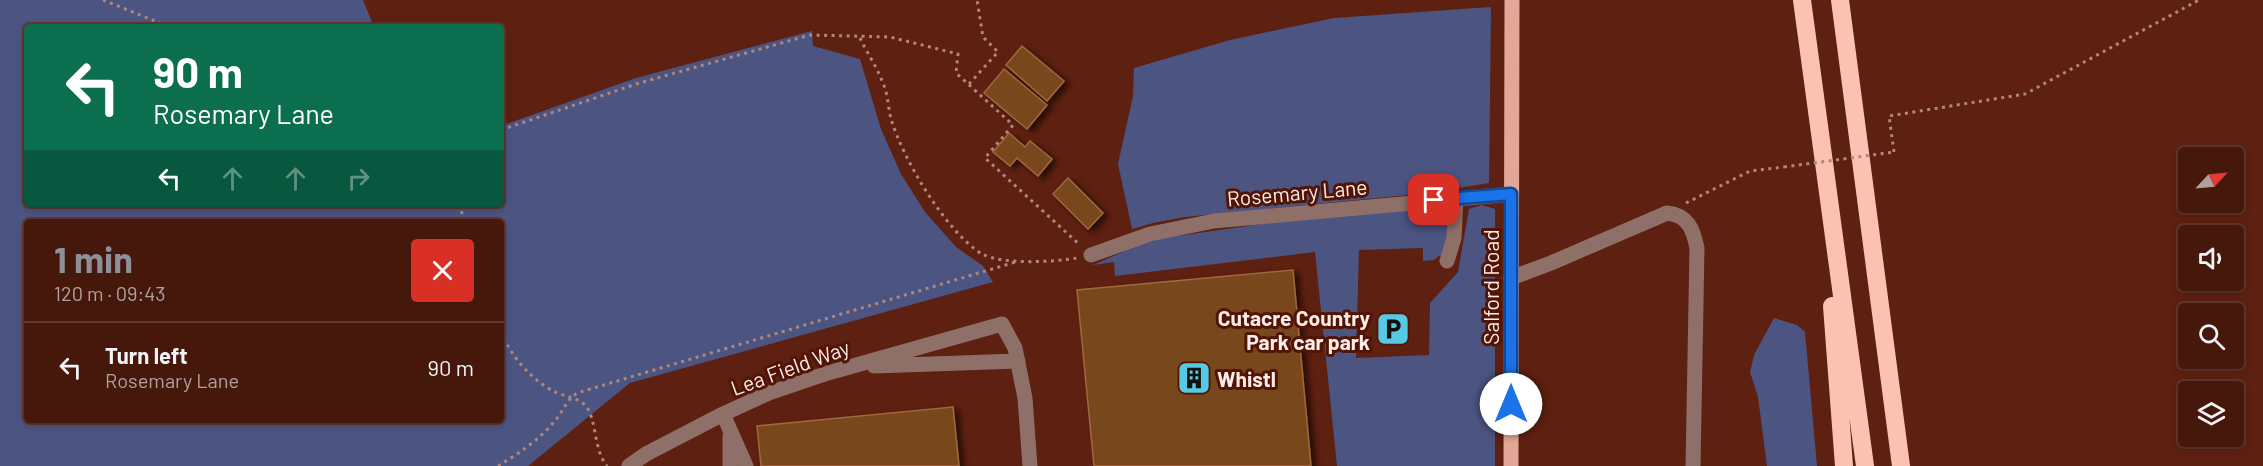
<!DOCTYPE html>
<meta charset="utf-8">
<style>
:root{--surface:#46180c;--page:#50251a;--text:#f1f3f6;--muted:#b0a09d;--line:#5e372d;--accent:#8c9099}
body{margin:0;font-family:Barlow,sans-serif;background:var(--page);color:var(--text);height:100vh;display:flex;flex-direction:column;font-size:22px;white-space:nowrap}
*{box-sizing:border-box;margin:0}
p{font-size:20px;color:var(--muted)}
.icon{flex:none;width:33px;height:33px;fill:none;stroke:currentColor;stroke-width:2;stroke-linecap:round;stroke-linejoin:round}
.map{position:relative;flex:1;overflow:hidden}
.panel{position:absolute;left:24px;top:219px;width:480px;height:204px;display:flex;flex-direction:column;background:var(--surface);border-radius:6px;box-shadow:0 3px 9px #0003,0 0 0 2px var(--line)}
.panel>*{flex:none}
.top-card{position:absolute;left:24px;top:24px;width:480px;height:183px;border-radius:6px;box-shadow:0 3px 9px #0003,0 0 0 2px var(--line);background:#0b6e4f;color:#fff;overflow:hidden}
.needle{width:39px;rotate:64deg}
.buttons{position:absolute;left:2178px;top:147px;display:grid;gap:12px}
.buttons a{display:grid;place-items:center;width:66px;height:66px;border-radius:6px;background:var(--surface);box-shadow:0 3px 9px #0003,0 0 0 2px var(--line);font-size:30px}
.pin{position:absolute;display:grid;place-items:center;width:51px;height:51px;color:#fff;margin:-26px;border-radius:12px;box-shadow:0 3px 9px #0006}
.me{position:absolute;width:66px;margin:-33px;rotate:0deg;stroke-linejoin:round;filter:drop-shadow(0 0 4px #0008)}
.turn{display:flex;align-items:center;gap:21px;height:126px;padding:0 30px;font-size:27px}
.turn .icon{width:78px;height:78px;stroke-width:2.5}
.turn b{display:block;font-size:42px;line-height:51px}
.lanes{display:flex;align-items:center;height:57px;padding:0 30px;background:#0003;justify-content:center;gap:30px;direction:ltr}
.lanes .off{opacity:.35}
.round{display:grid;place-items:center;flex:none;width:63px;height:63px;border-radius:6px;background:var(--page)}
.headline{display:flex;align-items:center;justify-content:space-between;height:102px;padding:0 30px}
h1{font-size:36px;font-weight:700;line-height:45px;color:var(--accent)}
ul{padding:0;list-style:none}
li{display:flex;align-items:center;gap:18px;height:90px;padding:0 30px;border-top:2px solid var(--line)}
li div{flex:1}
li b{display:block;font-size:22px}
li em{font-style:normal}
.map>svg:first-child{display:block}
.green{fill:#4c5482;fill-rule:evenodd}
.building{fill:#79461e;stroke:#a2673d;stroke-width:1.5;filter:url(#shadow)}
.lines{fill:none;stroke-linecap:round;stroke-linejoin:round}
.path{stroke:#ae877d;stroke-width:3;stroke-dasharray:3 4.5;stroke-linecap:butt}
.minor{stroke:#8e7068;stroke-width:15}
.major{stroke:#e3a797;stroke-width:15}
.highway{stroke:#fbc1b2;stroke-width:18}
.path-bridge{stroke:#ae877d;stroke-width:3;stroke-dasharray:3 4.5;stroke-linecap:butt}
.route-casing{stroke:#114b97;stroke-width:15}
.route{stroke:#1a73e8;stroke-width:10}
.labels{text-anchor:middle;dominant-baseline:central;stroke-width:6;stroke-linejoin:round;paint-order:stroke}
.street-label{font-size:21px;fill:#fdece8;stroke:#521405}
.poi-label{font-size:21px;font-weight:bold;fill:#fdece8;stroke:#521405;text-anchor:end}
</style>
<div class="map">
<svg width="2263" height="466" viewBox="0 0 2263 466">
<defs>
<filter id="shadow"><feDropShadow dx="5" dy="3" stdDeviation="3" flood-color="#0009"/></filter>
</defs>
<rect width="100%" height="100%" fill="#5e2010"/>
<path class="green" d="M0,0h363l11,27h-347v177h474v-78l135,-48 176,-47 1,15 47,13 21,70 20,45 24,38 31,35 27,19 10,16 -363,101 -102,83h-528zM27,222h474v198h-474z
M1491,7l-2,176 -61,10 -243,24 -32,6 -21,6 -14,-65 15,-68 1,-28 96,-28 104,-22z
M1443,203l9,9 -8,47 -4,-4 -6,5 -11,1v-13l-64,2 -3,108 73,-3 1,-52 28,-31 11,-63 13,-4 13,4v257h-158l-22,-214 -200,24 -1,-14 -21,3 57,-25 175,-25z
M1774,318l23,7 8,7 12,134h-50l-9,-69 -8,-25 4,-17z"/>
<path class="building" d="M1022,46l42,35 -17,20 -41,-36z
M1004,69l43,36 -20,24 -43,-36z
M1009,133l16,14 5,-6 22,18 -14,17 -21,-18 -7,8 -17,-14z
M1068,178l35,35 -15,16 -35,-35z
M1293,270l18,196h-217l-17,-176z
M953,407l6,59h-198l-4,-40z"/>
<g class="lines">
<path class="path" d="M103,0l67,27
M860,38c7,15 17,29 23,45 5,11 5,24 8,36 12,40 55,113 91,135 20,11 73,8 95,4
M969,84l29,-32 -15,-15 -6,-37
M501,130l135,-46 174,-49 80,2 68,17 -2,19 57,52 -28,33 95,87
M1894,152l-5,-36 136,-22 174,-94
M1686,203l64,-32 34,-4
M459,204l6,18
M501,331c9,24 28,46 50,59 10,6 26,7 34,15 12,13 8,44 22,61
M498,466c20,-12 41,-26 56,-44 9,-10 12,-22 23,-29l442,-132"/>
<path class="minor" d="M1091,255l59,-21 64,-13 297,-27
M1447,261l7,-23 2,-40
M1511,278l40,-15 116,-50c21,2 26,16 30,35l-4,218
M874,366l144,-5
M723,414l23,52
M730,436v30
M629,466l17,-12 77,-40 46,-21 59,-20 174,-49 13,24 10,50 5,68"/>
<path class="major" d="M1511,466l1,-466"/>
<path class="highway" d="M1802,0l63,466
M1840,0l61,466
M1832,306l12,160"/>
<path class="path-bridge" d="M1784,167l110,-15"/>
</g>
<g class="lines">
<g class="route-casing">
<path id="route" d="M1434,200l77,-6v210"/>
</g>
<use href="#route" class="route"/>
</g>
<defs>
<g id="parking-square" transform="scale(1.725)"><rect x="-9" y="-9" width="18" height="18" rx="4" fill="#57c9e2" stroke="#521405"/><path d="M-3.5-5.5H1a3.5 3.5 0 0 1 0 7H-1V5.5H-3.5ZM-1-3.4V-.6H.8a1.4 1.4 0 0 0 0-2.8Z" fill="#111"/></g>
<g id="building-square" transform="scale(1.725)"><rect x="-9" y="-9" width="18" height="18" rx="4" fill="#57c9e2" stroke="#521405"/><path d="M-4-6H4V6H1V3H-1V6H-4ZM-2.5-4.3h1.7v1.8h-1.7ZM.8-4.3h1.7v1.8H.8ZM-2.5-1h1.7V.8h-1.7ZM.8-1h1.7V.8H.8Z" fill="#111"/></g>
</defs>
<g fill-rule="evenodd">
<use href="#parking-square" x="1393" y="329"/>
<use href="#building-square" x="1194" y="378"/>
</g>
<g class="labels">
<g class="street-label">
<text transform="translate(1297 192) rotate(-5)">Rosemary Lane</text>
<text transform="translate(1490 287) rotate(-90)">Salford Road</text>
<text transform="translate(790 367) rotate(-20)">Lea Field Way</text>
</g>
<g class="poi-label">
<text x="1370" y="317">Cutacre Country<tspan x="1370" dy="24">Park car park</tspan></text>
<text x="1217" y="378" text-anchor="start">Whistl</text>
</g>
</g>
</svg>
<div class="buttons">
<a><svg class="needle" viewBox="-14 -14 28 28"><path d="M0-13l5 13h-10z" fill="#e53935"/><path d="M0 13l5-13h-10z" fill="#b0a09d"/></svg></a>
<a><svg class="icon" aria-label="sound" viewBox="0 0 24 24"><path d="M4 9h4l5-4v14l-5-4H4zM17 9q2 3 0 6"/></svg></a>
<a><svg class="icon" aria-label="search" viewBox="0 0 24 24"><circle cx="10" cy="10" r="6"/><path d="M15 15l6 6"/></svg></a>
<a><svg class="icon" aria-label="layers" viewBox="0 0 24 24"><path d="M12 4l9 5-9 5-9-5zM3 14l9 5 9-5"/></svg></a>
</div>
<div class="pin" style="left:1434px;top:200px;background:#d93025"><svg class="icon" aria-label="arrive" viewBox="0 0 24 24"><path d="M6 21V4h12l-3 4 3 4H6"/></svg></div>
<svg class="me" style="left:1511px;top:404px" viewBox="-20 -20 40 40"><circle r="19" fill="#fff"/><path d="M0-13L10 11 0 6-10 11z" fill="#1a73e8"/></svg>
<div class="top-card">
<div class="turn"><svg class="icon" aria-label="left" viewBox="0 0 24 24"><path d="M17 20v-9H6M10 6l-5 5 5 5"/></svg><div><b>90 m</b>Rosemary Lane</div></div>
<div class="lanes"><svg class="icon" aria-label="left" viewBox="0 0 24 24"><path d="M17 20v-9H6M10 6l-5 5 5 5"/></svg><svg class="icon off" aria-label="ahead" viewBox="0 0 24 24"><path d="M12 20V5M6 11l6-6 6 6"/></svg><svg class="icon off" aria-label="ahead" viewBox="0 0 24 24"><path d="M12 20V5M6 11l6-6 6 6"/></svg><svg class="icon off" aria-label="right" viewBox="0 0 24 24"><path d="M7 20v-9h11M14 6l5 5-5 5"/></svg></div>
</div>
<section class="panel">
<div class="headline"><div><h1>1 min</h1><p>120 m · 09:43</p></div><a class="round" style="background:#d93025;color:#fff"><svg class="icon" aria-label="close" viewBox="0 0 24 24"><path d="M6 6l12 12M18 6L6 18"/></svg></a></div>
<ul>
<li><svg class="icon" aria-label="left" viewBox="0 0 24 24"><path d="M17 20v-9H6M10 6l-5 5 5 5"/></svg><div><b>Turn left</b><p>Rosemary Lane</p></div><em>90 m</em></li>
</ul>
</section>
</div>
